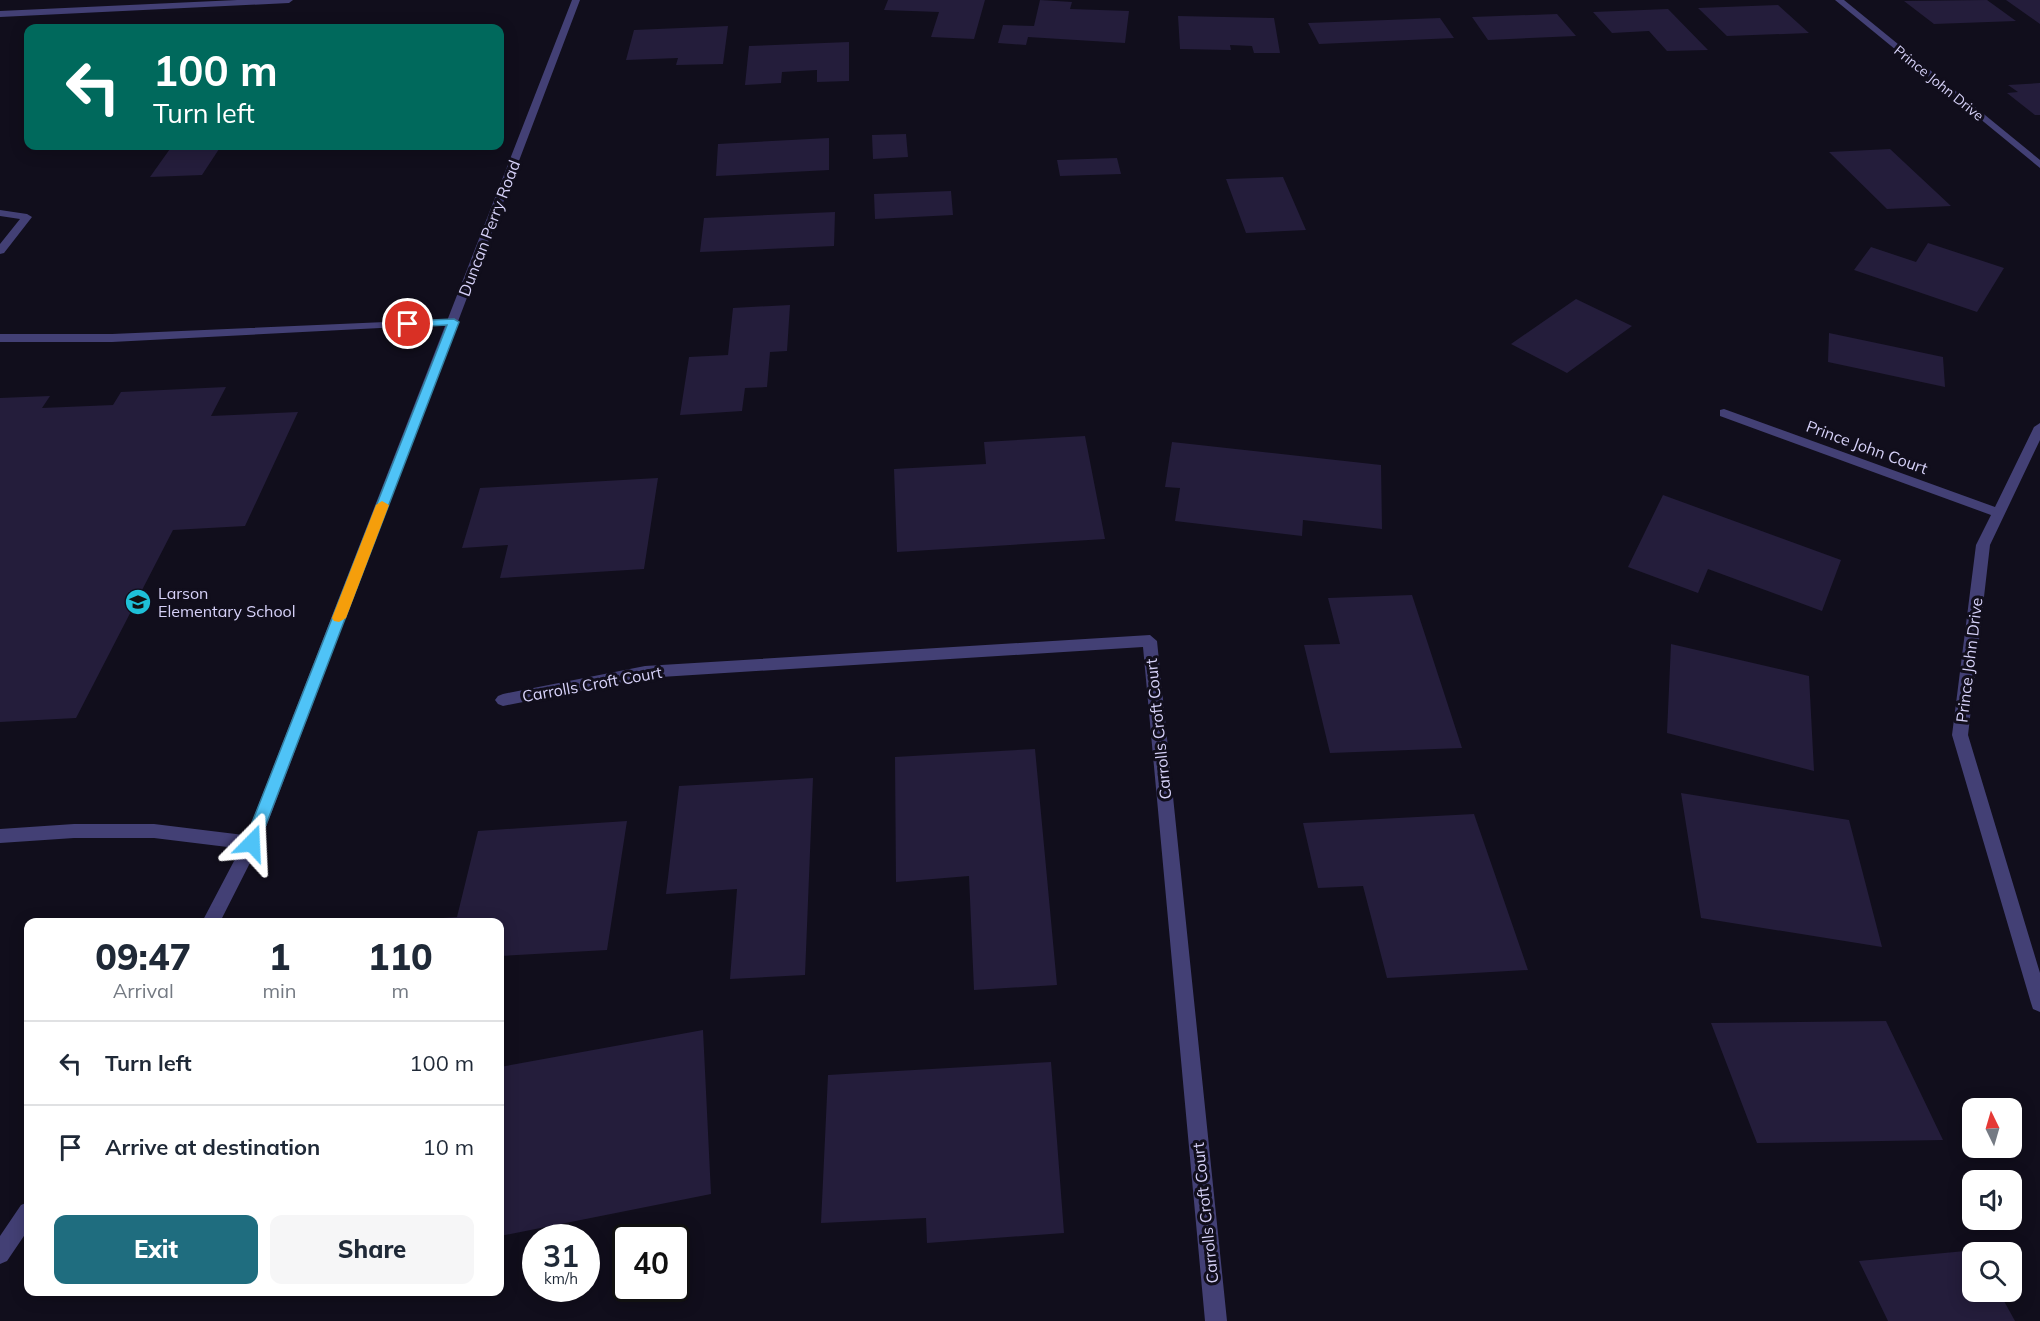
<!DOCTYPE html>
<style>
:root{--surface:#fff;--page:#f6f6f7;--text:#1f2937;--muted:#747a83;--line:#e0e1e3;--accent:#1f6d7f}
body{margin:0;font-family:Mulish,sans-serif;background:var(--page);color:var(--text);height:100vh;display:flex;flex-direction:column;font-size:22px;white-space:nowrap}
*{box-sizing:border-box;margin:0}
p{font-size:20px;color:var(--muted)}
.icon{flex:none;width:33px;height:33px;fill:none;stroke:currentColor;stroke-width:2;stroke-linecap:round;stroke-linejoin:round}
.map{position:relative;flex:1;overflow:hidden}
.panel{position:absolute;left:24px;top:918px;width:480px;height:378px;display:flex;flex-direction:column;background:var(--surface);border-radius:12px;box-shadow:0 3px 15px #0003}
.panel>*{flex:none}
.guide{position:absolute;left:24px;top:24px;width:480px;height:126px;border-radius:12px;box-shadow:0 3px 15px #0003;background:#00695c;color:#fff;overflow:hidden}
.needle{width:39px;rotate:355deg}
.tools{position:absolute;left:1962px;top:1098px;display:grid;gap:12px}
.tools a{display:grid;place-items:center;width:60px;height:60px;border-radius:12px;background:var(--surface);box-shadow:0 3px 15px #0003;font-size:30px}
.speed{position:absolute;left:522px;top:1224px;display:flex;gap:12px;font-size:30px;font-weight:700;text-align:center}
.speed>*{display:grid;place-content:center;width:78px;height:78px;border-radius:50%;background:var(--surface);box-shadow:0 3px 15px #0003;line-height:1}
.speed small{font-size:15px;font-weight:400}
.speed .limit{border:3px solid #111;border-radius:9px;background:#fff;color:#111}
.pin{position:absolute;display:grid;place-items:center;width:51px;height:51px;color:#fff;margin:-26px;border:3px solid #fff;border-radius:50%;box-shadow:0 2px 6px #0007}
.me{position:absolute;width:66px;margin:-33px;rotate:21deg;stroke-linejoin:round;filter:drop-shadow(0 0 4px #0008)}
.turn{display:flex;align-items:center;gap:21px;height:126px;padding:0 30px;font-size:27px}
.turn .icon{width:78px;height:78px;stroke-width:2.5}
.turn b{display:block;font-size:42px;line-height:51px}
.eta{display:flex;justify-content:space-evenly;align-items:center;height:102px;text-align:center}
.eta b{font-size:36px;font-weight:800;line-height:42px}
.primary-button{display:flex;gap:12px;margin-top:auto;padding:12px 30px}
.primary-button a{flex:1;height:69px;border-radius:12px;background:var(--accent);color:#fff;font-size:24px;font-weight:800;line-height:69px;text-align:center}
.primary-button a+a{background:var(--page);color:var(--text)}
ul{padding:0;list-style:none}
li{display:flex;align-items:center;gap:18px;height:84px;padding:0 30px;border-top:2px solid var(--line)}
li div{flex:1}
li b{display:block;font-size:22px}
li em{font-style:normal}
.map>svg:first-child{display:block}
.building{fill:#241d3b}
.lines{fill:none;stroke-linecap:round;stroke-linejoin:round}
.service{fill:#434075;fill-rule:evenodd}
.minor{fill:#434075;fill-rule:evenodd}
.tertiary{fill:#434075;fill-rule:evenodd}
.route{fill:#4fc3f7;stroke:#337fa1;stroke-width:1.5}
.slow{fill:#f59e0b}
.labels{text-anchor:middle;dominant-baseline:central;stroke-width:6;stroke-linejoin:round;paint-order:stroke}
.far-street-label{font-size:14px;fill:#d6d1f8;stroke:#110e1c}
.street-label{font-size:16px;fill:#d6d1f8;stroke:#110e1c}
.poi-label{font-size:16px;fill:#d6d1f8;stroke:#110e1c;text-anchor:start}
</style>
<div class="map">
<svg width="2040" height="1321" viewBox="0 0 2040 1321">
<rect width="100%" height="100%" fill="#110e1c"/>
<path class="building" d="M888,0h97l-11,39 -43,-2 8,-25 -55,-2z
M1040,0l32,2 -2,7 59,2 -4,32 -97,-6 -2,8 -28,-2 5,-18 31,1z
M1987,0l29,21 -82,3 -30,-23z
M2006,0h34v24z
M1778,5l31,28 -82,3 -29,-28z
M1668,9l40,41 -41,1 -18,-20 -37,2 -19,-21z
M1557,14l19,22 -88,4 -16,-23z
M1178,16l96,2 6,35h-26l-2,-7 -22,-1 1,5 -51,-1z
M1440,18l14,20 -135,6 -11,-21z
M728,26l-5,38 -47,1 2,-7 -52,2 8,-30z
M849,42v39l-32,1v-12l-35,2 -1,11 -36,2 4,-39z
M2040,83v32h-5l-28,-22 11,-1 -10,-7z
M906,134l2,23 -35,2 -1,-24z
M829,138v32l-113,6 2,-32z
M172,146h49l-19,29 -52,2z
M1890,149l61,57 -64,3 -58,-57z
M1117,158l4,16 -61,2 -3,-16z
M1283,177l23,53 -60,3 -20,-54z
M951,191l2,24 -78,4 -1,-25z
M835,212l-1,34 -134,6 4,-34z
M1928,243l76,25 -27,44 -123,-42 17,-23 45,15z
M1576,299l56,27 -65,47 -56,-29z
M790,305l-3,46 -17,1 -3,35 -22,1 -3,23 -62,4 9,-58 39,-2 5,-47z
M1829,333l114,24 2,30 -117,-25z
M226,387l-15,29 87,-4 -53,114 -72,4 -97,188 -76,4v-324l50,-2 -8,12 71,-3 8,-13z
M1085,436l20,103 -208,13 -3,-83 92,-5 -2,-22z
M1172,442l209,23 1,64 -79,-9 -1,16 -127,-15 5,-33 -15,-1z
M658,478l-14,91 -144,9 8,-33 -46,3 18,-60z
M1663,495l178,65 -19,51 -114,-42 -10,24 -70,-26z
M1412,595l50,153 -132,5 -26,-108 36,-1 -12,-46z
M1671,644l138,32 5,95 -147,-38z
M1035,749l22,236 -83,5 -5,-114 -73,6 -1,-125z
M813,778l-8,197 -75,4 7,-90 -71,5 13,-108z
M1681,793l168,27 33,127 -181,-29z
M1474,814l54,156 -141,8 -24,-92 -45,2 -15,-65z
M627,821l-20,129 -107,6v-34h-114l71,-5 21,-86z
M1886,1021l57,119 -186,3 -46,-120z
M703,1030l8,164 -211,42v-169z
M1051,1062l13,171 -137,10 -1,-25 -105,5 7,-148z
M1976,1250l1,2h-5v40h27l16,29h-127l-29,-60z"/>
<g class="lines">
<path class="service" d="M0,210l27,4 5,3 -28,36 -4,1v-10l20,-25 -20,-3z
M454,319l4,1v4l-346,18h-112v-8h112z
M74,824h80l98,12 6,2 2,5 -2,5 -6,2 -98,-12h-80l-74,5v-14z"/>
<path class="minor" d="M237,0h56l-4,3 -289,14v-6z
M1835,0h9l196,160v8z
M1724,409l271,98 39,-80 6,-4v17l-50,105 -22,190 72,238v39l-7,-3 -2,-6 -79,-268 24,-190 15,-30 -271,-99v-6z
M1150,635l7,6 70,680h-22l-62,-674 -498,31 -142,28 -5,-2 -3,-4 3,-4 5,-2 142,-28z"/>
<path class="tertiary" d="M572,0h8l-320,843 -40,79h-18l42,-80z
M28,1202v28l-21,31 -7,3v-28l21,-31z"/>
</g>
<path class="route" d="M454,319l5,3 -200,521 -2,4h-11l-2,-4 203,-518 -39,2 -5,-3 5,-3z"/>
<path class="slow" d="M382,501l7,4 -43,113 -7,4 -5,-1 -2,-3 44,-113z"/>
<defs>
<g id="school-disc" transform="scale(1.35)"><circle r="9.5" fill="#1ec0d7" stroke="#110e1c"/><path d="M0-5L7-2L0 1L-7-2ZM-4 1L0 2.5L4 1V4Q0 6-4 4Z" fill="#111"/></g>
</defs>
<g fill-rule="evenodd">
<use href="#school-disc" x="138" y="602"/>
</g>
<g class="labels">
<g class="far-street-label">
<text transform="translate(1939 83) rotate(39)">Prince John Drive</text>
</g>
<g class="street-label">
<text transform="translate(489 228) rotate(-69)">Duncan Perry Road</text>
<text transform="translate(1867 447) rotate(20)">Prince John Court</text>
<text transform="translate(1969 660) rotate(-83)">Prince John Drive</text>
<text transform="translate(592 684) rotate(-10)">Carrolls Croft Court</text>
<text transform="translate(1158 729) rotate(-96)">Carrolls Croft Court</text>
<text transform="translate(1205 1213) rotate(-96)">Carrolls Croft Court</text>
</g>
<g class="poi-label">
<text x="158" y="593">Larson<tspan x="158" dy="18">Elementary School</tspan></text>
</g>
</g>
</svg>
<div class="tools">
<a><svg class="needle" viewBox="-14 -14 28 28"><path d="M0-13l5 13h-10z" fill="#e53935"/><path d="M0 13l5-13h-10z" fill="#747a83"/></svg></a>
<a><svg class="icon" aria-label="sound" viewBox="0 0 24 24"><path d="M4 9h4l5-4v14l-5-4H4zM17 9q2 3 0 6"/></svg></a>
<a><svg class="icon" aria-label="search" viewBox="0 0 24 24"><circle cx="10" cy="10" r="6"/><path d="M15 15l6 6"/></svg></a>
</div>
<div class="speed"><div>31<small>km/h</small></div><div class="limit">40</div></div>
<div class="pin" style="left:408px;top:324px;background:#d93025"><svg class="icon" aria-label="arrive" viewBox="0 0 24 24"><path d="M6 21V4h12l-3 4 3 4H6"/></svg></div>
<svg class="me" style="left:252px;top:843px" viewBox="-20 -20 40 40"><path d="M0-17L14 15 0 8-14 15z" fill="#4fc3f7" stroke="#fff" stroke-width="4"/></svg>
<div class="guide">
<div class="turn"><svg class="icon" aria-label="left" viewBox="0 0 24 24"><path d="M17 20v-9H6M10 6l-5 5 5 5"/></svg><div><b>100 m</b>Turn left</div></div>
</div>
<section class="panel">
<div class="eta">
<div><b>09:47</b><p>Arrival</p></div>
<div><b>1</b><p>min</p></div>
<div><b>110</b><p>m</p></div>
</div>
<ul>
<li><svg class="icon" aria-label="left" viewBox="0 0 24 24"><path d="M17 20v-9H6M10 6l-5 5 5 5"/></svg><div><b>Turn left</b></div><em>100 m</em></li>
<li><svg class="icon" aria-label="arrive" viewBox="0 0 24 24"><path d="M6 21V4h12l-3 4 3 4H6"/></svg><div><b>Arrive at destination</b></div><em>10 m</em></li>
</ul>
<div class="primary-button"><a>Exit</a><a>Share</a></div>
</section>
</div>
